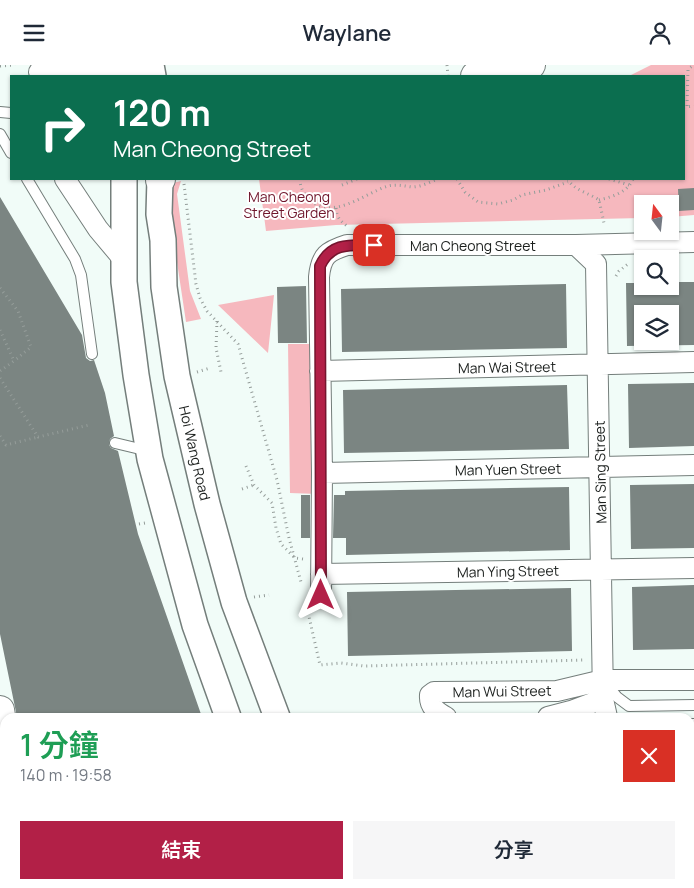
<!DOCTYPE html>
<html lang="zh-TW">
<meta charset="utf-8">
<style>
:root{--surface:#fff;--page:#f6f6f7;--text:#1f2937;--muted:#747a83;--accent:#b22047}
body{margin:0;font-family:Manrope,"Noto Sans TC",sans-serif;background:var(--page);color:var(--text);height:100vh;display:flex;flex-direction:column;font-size:19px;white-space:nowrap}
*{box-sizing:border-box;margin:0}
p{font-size:16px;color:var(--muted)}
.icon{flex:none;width:28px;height:28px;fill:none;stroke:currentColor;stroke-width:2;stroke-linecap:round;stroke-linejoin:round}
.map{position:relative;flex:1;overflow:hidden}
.drawer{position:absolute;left:0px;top:648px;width:695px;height:176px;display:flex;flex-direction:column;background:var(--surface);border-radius:15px 15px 0 0;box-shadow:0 1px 4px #0004}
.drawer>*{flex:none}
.banner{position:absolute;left:10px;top:10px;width:675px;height:105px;border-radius:0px;box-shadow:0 1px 4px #0004;background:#0b6e4f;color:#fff;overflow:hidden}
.needle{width:32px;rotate:345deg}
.fabs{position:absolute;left:634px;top:130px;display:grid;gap:10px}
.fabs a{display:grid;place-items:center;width:45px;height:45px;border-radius:0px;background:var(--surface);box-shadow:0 1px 4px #0004;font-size:25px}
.pin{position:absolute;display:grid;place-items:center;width:42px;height:42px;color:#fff;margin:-21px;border-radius:10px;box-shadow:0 2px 8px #0006}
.me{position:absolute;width:55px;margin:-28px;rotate:0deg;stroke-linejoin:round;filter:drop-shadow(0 0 4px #0008)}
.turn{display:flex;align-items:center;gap:18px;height:105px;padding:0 20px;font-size:22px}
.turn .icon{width:65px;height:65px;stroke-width:2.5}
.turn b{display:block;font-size:35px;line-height:42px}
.round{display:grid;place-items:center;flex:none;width:52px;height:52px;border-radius:0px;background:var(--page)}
.summary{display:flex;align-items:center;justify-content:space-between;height:85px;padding:0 20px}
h1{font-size:30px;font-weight:600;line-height:38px;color:#1e9e55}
.button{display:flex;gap:10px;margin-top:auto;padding:10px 20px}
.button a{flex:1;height:58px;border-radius:0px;background:var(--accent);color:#fff;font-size:20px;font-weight:600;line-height:58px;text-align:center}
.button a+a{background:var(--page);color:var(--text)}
header{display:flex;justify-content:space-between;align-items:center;height:65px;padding:0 20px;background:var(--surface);font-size:22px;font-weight:600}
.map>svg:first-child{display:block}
.green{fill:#f6b8be}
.building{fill:#7b8582;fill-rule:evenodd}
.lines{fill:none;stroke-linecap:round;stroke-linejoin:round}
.primary-tunnel{stroke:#d1dbd7;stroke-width:28;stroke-dasharray:28 14;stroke-linecap:butt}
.service-casing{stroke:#747e7b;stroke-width:12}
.minor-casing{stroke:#747e7b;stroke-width:22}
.tertiary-casing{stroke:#747e7b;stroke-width:28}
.secondary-casing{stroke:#747e7b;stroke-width:30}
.primary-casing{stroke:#3f9e86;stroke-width:30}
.path{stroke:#959d9a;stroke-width:3;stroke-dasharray:1 4;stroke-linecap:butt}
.service{stroke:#fff;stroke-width:10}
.minor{stroke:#fff;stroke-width:20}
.tertiary{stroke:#fff;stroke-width:25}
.secondary{stroke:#fff;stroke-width:28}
.primary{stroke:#97eed8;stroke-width:28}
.path-bridge{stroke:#959d9a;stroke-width:3;stroke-dasharray:1 4;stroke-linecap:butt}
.route-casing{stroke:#74152e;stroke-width:12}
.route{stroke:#b22047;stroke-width:9}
.labels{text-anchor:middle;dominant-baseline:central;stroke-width:4;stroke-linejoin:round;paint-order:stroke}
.park-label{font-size:14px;fill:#6f152b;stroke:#fff}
.street-label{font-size:14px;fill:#1b1f1d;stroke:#fff}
</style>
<header><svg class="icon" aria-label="menu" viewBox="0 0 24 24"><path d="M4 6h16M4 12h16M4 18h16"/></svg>Waylane<svg class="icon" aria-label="person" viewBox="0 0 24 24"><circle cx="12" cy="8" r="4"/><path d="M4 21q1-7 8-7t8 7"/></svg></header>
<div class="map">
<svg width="694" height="823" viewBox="0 0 694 823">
<rect width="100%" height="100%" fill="#f1fcf8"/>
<path class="green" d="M651,0h43v150l-24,2v-13h-28v14l-306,7 -70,6 -7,-52h425v-103h-55z
M181,116l-4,13 13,97 11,28 -15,3 -15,-100 2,-39z
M274,230l-6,58 -50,-48z
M288,279h28l2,150 -28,-1z"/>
<path class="building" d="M694,123v22l-15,1 -1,-22z
M0,132l82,138 4,23 4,3 4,-1 11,33 9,43 -4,3 -1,6 2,3 7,3 20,83 64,183h-185l-17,-83z
M670,217h24v63l-67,1 -1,-63h16v3h28zM642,249h28v27h-28z
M566,219l1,64 -225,4 -1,-63z
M306,221l1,57h-29l-1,-56z
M694,318v63l-65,2 -1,-64z
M567,320l2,64 -225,4 -1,-63z
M694,419v64l-63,1 -1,-64z
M569,422l1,63 -224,5v-17h-13l1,-43h11v-4z
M301,430h9v43h-9z
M694,520v64l-61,1 -1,-63z
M571,523l1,63 -224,5 -1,-64z"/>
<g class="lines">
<path class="primary-tunnel" d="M0,808l2,15"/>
<g class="service-casing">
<path id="service" d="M0,47l11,1
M0,69l11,19
M27,114l48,80 6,16 11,79
M115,378l25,6 6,6
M605,617l12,15 12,9 65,-1"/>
</g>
<g class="minor-casing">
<path id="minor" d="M39,7l69,-7
M65,114l33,50 26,31
M576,180l20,19 7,435 4,18
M320,306l374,-9
M322,408l372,-8
M321,509l373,-6
M321,530l1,-122 -3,-196c2,-22 9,-26 28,-32h229l118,-3
M446,652c-9,-5 -17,-10 -16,-22l4,-3 123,-1 46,-11h91
M548,652l23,-6 32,-12
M690,664h4"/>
</g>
<g class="tertiary-casing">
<path id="tertiary" d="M130,0v11
M151,0l2,11
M124,114v103l12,93 14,84 45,166 33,92
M160,114l-1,35 4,26 1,47 13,89 30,128 27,98 43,115
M323,819l4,4
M380,819l3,4"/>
</g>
<g class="secondary-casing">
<path id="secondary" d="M104,0l1,11
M475,11l56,-11
M160,115l1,-1
M0,645l5,29
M17,819l1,4"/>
</g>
<g class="primary-casing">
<path id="primary" d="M0,772l5,8
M50,819l1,4
M436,819l6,4"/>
</g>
<path class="path" d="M447,0l1,11
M0,1l15,-1
M687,41l1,-37 6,-4
M684,42l10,-1
M300,114c0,8 3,14 9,20 23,23 56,-6 79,-13 9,-2 16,0 24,1 9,0 18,-5 26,-8
M457,114l8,13 13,10 20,2 15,-4 9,-5 24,-5 22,-8
M568,114c5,11 21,14 31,21l5,23
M609,114l20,6
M184,119l12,100 4,14 7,13 31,33 39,136 12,58 12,44
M342,120l15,-6
M599,135c13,-3 29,-8 34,-21
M336,143c1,9 3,12 11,18
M616,211l3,-5 9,-7
M217,256l-1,27 5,24
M0,265l14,31 -14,10
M197,307l13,-4
M246,401l8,19 18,18 4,25 5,16 14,14 8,1
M242,424l12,-4
M139,459l6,-1
M254,532l15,-2
M307,543l13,57 21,-2 23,3 221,-6"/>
<use href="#service" class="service"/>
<use href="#minor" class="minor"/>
<use href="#tertiary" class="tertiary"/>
<use href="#secondary" class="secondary"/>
<use href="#primary" class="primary"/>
<path class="path-bridge" d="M0,223l18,23 13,36 -17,14
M0,313l38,59 51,-12
M0,371l6,9 32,-8"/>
</g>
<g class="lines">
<g class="route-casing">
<path id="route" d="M321,530l-1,-329c11,-24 31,-21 54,-21"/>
</g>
<use href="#route" class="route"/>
</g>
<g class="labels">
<g class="park-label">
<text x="289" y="131">Man Cheong<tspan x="289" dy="16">Street Garden</tspan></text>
</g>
<g class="street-label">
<text x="473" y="180">Man Cheong Street</text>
<text transform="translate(507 302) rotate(-1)">Man Wai Street</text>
<text transform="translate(195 388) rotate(77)">Hoi Wang Road</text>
<text transform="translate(508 404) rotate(-1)">Man Yuen Street</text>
<text transform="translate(600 407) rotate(-91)">Man Sing Street</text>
<text transform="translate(508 506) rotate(-1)">Man Ying Street</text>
<text transform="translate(502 626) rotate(-1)">Man Wui Street</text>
</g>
</g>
</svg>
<div class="fabs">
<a><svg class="needle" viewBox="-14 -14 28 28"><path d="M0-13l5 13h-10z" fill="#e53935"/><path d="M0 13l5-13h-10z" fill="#747a83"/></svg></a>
<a><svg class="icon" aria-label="search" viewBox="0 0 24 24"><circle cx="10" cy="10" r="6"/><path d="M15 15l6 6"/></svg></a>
<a><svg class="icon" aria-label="layers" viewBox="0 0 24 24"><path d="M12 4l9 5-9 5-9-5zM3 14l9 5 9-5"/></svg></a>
</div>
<div class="pin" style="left:374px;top:180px;background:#d93025"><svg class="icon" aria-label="arrive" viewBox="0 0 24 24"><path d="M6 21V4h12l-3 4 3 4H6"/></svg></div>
<svg class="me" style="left:321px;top:530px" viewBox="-20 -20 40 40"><path d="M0-17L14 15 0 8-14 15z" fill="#b22047" stroke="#fff" stroke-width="4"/></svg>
<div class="banner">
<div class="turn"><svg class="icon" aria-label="right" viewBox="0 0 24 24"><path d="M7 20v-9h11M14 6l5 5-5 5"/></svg><div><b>120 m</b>Man Cheong Street</div></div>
</div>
<section class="drawer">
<div class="summary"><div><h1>1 分鐘</h1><p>140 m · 19:58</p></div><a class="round" style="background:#d93025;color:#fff"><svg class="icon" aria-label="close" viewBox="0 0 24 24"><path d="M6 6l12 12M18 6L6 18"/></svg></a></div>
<div class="button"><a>結束</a><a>分享</a></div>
</section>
</div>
